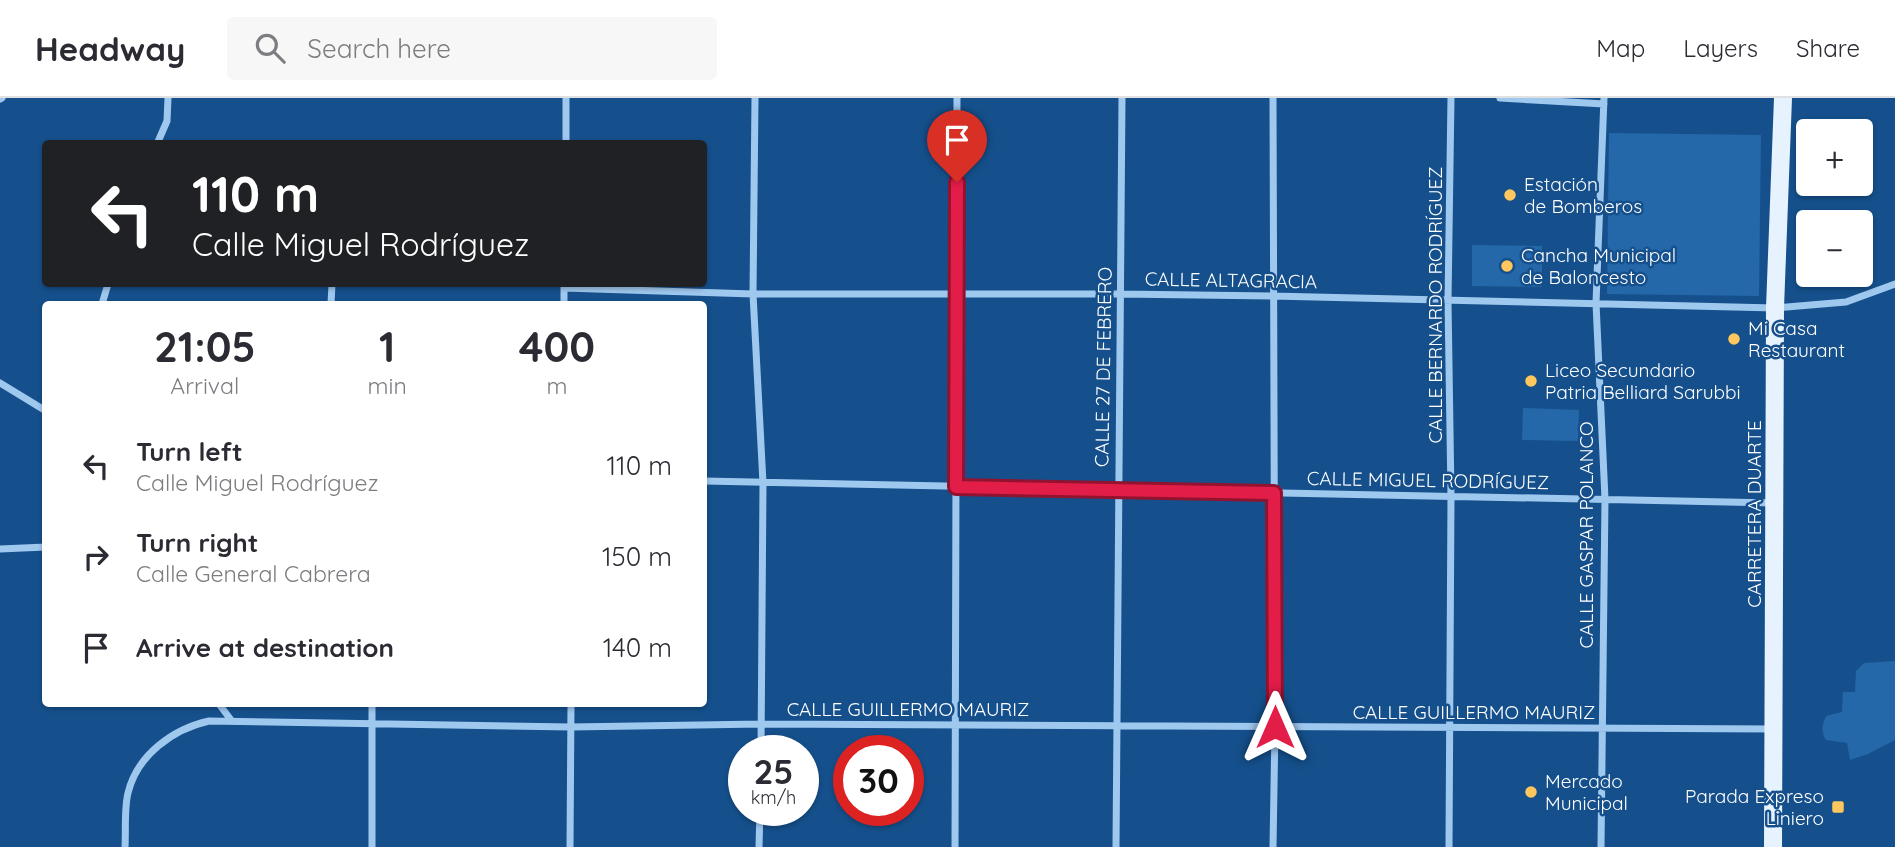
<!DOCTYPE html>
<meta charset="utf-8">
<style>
:root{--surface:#fff;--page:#f7f7f7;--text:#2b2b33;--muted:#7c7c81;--line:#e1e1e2}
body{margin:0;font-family:Quicksand,sans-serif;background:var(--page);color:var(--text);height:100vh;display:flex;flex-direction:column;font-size:26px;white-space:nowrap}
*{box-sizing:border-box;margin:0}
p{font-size:23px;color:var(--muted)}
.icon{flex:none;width:38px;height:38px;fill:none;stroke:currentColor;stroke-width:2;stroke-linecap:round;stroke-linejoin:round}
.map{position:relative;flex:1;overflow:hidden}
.drawer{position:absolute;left:42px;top:203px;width:665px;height:406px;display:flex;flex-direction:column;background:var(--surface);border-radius:7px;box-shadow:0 2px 5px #0004}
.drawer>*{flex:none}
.banner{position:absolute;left:42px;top:42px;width:665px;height:147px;border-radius:7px;box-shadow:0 2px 5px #0004;background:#202124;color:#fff;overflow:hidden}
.buttons{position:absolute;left:1796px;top:21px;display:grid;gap:14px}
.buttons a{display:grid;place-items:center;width:77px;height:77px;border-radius:7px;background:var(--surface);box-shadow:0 2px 5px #0004;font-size:35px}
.speed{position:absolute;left:728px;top:637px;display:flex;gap:14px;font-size:35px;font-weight:700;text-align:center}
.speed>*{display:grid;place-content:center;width:91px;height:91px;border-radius:50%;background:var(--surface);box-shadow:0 2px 5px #0004;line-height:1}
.speed small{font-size:18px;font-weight:400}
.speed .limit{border:10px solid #d22;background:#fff;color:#111}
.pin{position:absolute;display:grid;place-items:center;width:60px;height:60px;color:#fff;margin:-72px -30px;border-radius:50% 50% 50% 0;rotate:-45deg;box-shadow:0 0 7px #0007}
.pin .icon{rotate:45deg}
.me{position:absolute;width:77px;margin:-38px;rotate:0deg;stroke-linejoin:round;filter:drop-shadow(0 0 5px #0008)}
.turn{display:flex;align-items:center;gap:24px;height:147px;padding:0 35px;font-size:32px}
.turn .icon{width:91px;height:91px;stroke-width:2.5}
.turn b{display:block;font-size:49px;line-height:60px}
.eta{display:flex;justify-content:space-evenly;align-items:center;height:119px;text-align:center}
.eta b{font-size:42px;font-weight:700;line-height:49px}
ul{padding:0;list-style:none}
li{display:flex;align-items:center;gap:21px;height:91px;padding:0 35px}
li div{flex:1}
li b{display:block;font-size:26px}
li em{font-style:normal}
header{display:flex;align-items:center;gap:42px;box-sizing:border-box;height:98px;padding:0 35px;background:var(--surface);border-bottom:2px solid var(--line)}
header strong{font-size:33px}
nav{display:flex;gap:38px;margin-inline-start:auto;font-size:24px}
.search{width:490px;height:63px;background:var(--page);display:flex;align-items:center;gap:18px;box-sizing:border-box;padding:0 24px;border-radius:7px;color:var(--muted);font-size:26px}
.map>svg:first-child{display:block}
.green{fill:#2468a9}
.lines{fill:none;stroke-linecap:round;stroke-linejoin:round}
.minor{stroke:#9fc8ef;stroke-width:7}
.primary{stroke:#e7f2ff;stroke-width:18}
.route-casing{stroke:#92132f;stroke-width:18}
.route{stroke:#e11d48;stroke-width:12}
.poi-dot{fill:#ffc75d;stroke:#15508c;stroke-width:2.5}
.labels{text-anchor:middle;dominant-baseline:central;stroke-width:5;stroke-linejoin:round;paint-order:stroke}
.poi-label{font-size:19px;fill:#fff;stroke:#15508c;text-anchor:start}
.street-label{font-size:19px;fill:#fff;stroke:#15508c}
</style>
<header>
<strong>Headway</strong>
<div class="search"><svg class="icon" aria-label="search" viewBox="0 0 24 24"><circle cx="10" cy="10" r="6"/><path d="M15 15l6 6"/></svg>Search here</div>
<nav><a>Map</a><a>Layers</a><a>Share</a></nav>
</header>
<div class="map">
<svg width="1895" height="749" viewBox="0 0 1895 749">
<rect width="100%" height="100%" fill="#15508c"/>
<path class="green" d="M1609,35l152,2 -2,161 -152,-2z
M1472,147l70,1v41l-70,-1z
M1523,310l56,2 -1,31 -56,-1z
M1895,563v79l-27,14 -18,6 -3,-17 -21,-3c-5,-8 -4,-16 0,-24l16,-4 1,-20h12l1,-21 8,-8z"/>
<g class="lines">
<path class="minor" d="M755,0l-2,196 10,189 -2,268
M1500,0l104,6
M0,1l2,-1
M157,46l10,-23 1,-23
M566,46v-46
M564,186v20
M564,190l189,6h367l152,2 503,12 71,-6 49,-18
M102,206l6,-20
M331,206l1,-20
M0,285l46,28
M704,383l1070,22
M0,451l46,-2
M219,606l12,16
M372,606v143
M125,749c1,-17 -1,-38 3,-54 9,-38 45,-64 81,-72l362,6 190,-3 1013,5
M570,749l1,-143
M759,749l1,-37
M955,749l2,-749
M1116,749l6,-749
M1273,749l2,-120 -2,-629
M1449,749l2,-351 -3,-195 3,-203
M1601,749l4,-348 -9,-196 8,-205"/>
<path class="primary" d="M1773,749l2,-539 8,-210"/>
</g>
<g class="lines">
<g class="route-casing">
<path id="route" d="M957,84l-1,305 318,6 1,234"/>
</g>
<use href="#route" class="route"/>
</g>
<g class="poi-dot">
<circle cx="1510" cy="97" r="7"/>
<circle cx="1507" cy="168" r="7"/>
<circle cx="1734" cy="241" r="7"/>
<circle cx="1531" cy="283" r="7"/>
<circle cx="1531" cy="694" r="7"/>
<rect x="1831" y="702" width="14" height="14" rx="3.5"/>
</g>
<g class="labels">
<g class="poi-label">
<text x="1524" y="86">Estación<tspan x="1524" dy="22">de Bomberos</tspan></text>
<text x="1521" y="157">Cancha Municipal<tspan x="1521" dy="22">de Baloncesto</tspan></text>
<text x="1748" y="230">Mi Casa<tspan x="1748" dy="22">Restaurant</tspan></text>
<text x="1545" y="272">Liceo Secundario<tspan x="1545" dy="22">Patria Belliard Sarubbi</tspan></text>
<text x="1545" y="683">Mercado<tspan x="1545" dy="22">Municipal</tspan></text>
<text x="1824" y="698" text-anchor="end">Parada Expreso<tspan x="1824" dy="22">Liniero</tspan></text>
</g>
<g class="street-label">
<text transform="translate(1231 182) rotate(1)">CALLE ALTAGRACIA</text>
<text transform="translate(1435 207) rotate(-90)">CALLE BERNARDO RODRÍGUEZ</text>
<text transform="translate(1103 269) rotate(-89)">CALLE 27 DE FEBRERO</text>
<text transform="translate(1428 382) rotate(1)">CALLE MIGUEL RODRÍGUEZ</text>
<text transform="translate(1754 416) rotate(-90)">CARRETERA DUARTE</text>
<text transform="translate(1586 437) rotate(-90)">CALLE GASPAR POLANCO</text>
<text x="908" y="611">CALLE GUILLERMO MAURIZ</text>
<text x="1474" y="614">CALLE GUILLERMO MAURIZ</text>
</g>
</g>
</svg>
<div class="buttons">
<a>+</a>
<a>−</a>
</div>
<div class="speed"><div>25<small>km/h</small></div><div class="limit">30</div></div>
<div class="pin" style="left:957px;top:84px;background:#d93025"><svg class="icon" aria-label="arrive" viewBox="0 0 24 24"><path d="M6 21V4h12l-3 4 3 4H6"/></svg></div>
<svg class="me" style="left:1275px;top:629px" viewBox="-20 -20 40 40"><path d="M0-17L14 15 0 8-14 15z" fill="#e11d48" stroke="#fff" stroke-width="4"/></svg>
<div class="banner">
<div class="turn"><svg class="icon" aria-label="left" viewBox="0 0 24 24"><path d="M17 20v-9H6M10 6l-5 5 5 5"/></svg><div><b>110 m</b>Calle Miguel Rodríguez</div></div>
</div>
<section class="drawer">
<div class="eta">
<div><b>21:05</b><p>Arrival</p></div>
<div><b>1</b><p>min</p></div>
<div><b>400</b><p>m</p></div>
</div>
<ul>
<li><svg class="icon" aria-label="left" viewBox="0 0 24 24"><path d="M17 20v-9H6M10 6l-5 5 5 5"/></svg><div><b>Turn left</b><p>Calle Miguel Rodríguez</p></div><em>110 m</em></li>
<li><svg class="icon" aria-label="right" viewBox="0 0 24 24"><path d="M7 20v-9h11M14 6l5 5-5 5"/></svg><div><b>Turn right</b><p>Calle General Cabrera</p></div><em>150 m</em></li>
<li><svg class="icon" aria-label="arrive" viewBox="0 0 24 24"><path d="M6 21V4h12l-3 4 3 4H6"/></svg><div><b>Arrive at destination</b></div><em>140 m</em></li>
</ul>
</section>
</div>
